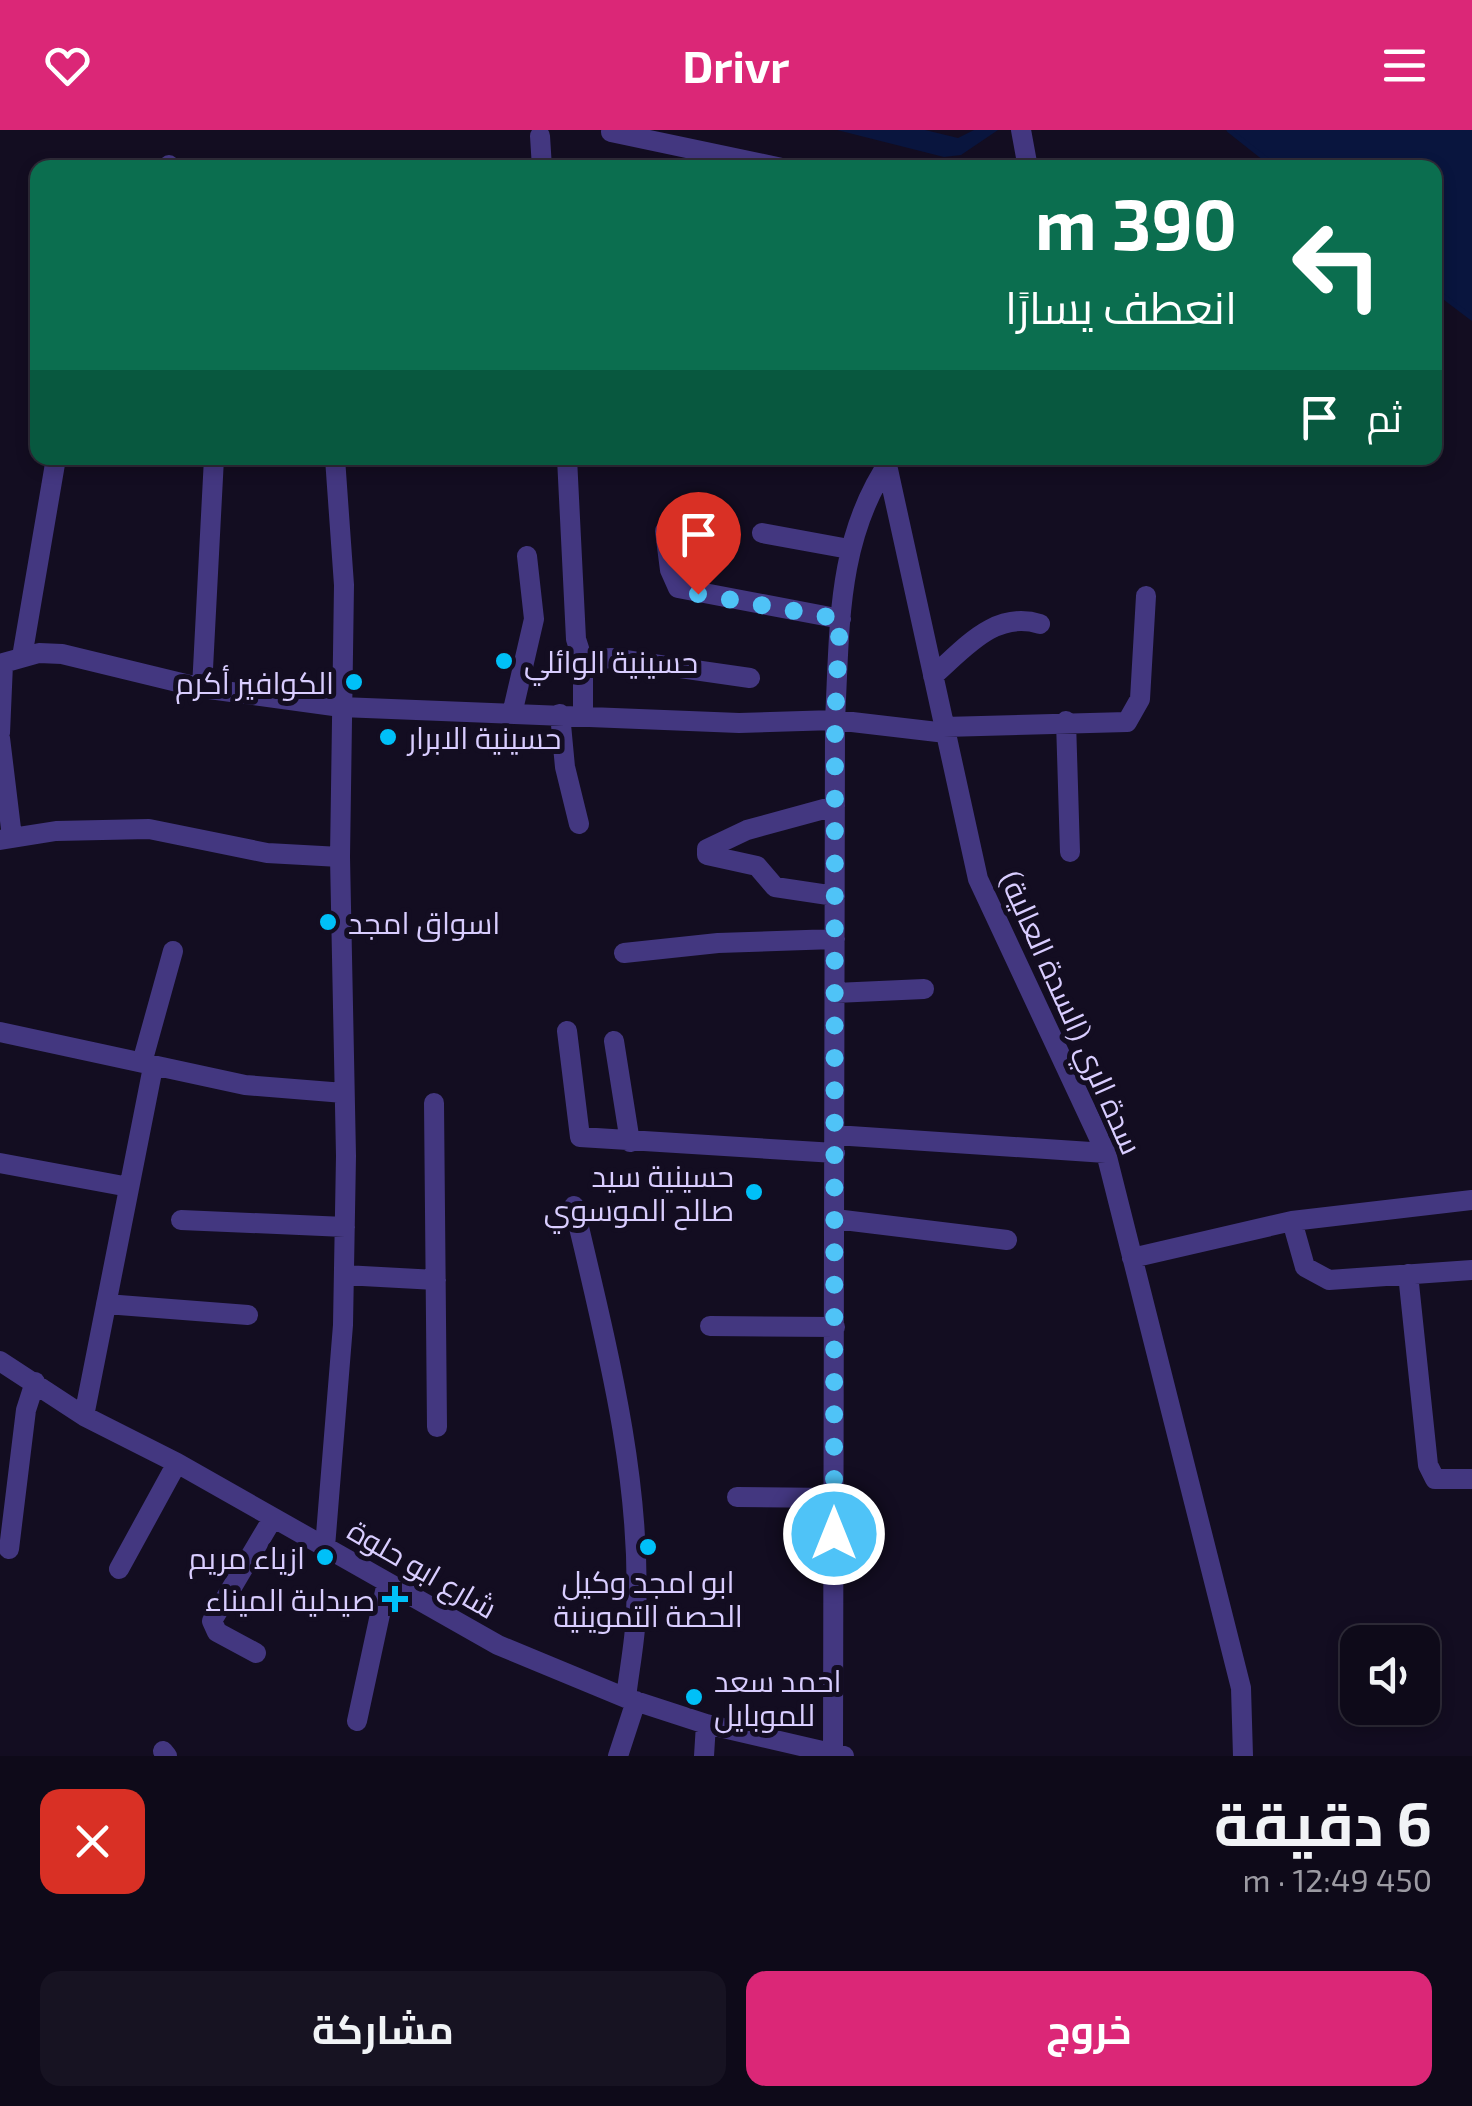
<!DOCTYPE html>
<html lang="ar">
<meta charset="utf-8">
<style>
:root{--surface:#0e0a19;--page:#171322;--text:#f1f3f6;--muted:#9b9aa2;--line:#2e2b38;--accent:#db2777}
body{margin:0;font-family:"Exo 2",Cairo,sans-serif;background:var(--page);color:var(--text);direction:rtl;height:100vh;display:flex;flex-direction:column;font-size:38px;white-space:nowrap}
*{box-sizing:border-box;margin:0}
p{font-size:32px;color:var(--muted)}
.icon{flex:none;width:55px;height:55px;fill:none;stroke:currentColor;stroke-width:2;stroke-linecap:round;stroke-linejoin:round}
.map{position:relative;height:1626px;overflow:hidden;direction:ltr}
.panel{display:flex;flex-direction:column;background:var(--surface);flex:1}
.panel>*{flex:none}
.banner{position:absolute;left:30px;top:30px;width:1412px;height:305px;border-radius:20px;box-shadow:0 5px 15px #0003,0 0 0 2px var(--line);direction:rtl;background:#0b6e4f;color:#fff;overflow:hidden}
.controls{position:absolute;left:1340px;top:1495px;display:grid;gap:20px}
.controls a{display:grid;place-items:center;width:100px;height:100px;border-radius:20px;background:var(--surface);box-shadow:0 5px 15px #0003,0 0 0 2px var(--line);font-size:50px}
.pin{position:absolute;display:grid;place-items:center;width:85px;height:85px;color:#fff;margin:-102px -42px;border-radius:50% 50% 50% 0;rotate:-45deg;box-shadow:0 0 10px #0007}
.pin .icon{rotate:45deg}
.me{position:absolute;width:110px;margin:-55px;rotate:0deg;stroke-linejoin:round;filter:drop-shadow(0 0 8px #0008)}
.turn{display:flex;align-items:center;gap:35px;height:210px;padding:0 40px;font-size:45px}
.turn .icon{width:130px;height:130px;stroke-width:2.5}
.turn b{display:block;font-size:70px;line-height:85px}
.then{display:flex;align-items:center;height:95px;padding:0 40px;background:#0003;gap:20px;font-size:38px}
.round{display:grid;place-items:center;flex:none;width:105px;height:105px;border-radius:20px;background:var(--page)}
.overview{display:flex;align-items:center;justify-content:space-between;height:170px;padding:0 40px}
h1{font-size:60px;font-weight:700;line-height:75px}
.cta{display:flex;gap:20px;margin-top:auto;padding:20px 40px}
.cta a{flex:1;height:115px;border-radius:20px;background:var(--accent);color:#fff;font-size:40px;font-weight:700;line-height:115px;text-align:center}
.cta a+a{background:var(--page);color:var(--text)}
header{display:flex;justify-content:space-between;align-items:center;height:130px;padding:0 40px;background:var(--accent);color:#fff;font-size:45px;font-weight:700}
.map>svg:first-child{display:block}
.water{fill:#09153e}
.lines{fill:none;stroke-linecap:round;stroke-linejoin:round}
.stream{stroke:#09153e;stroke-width:5}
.street{stroke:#433780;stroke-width:20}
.route{stroke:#4fc3f7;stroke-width:18;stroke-dasharray:0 32.4}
.poi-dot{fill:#00c0f8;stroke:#130d21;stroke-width:4}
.labels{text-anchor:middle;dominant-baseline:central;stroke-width:10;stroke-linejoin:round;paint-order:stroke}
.poi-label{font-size:30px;fill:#d9cdff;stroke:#130d21;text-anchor:start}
.street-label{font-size:30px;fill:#d9cdff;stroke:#130d21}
</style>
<header><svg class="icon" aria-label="menu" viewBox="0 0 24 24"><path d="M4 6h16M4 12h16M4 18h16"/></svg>Drivr<svg class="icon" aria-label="heart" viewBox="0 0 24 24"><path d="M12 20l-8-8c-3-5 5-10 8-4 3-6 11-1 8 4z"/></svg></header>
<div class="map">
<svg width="1472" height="1626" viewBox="0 0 1472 1626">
<rect width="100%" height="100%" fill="#130d21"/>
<path class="water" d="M837,0h88l33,8 16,-8h24l-37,25 -17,2z
M1229,0h243v188l-37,-28v-122l-158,-1z"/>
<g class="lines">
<path class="stream" d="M1229,0l48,38
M1435,160l37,28"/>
<path class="street" d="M1021,0l7,38
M611,2l171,36
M540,6l2,32
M169,38v-3
M567,328l9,181 7,22v53
M887,335l91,414 128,274 135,535 2,68
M665,401l5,39 8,18 163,31
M762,403l87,16
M22,527l34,-199
M583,531l28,-3 139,20
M0,534l39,-11 23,1 140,34 139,19 398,16 96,-3 111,13
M933,546c32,-28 62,-66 107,-52
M202,558l12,-230
M512,584l22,-95 -7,-63
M560,584l5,53 14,57
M1066,591l4,131
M944,597l183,-5 13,-23 6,-103
M0,603l3,-69
M0,608l12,99
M835,676l-88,24 -40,19v6l50,11 18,21 60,9
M0,710l56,-9 93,-2 118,24 73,4
M624,823l94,-10 117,-4
M835,863l89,-4
M567,901l13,106 255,16
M0,902l245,53 99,8
M614,911l16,101
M143,929l30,-108
M434,973l3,324
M835,1005l271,18
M0,1033l129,24
M574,1076c31,133 68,271 62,408 -1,28 -7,57 -10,84
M835,1089l172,21
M181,1090l164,7
M1292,1091l13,46 24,13 143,-10
M1132,1128l160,-37 180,-21
M1408,1144l20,191 7,14h37
M344,1145l92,5
M106,1174l142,11
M710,1196l125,1
M0,1231l84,55 93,47 321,182 128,53 80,26 138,32
M84,1286l69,-349
M737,1367l97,1
M325,1417l18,-222 3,-169 -6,-299 4,-272 -9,-127
M9,1419l17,-139 9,-28
M119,1439l58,-106
M256,1523l-39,-21 -5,-11 61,-103
M357,1591l30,-139
M163,1621l4,5
M618,1626l18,-55
M704,1626l2,-32
M833,1626l2,-1036c5,-92 1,-182 56,-261"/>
</g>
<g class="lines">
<path class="route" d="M698,464l142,25 -5,101 -1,814"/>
</g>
<g class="poi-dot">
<circle cx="504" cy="531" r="10"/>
<circle cx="354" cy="552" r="10"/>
<circle cx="388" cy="607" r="10"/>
<circle cx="328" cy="792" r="10"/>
<circle cx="754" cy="1062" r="10"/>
<circle cx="648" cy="1417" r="10"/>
<circle cx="325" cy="1427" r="10"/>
<path d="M390 1454h10v10h10v10h-10v10h-10v-10h-10v-10h10z"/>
<circle cx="694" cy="1567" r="10"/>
</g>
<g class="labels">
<g class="poi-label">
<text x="524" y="531">حسينية الوائلي</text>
<text x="334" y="552" text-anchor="end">الكوافير أكرم</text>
<text x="408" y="607">حسينية الابرار</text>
<text x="348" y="792">اسواق امجد</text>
<text x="734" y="1045" text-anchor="end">حسينية سيد<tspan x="734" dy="34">صالح الموسوي</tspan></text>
<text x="305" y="1427" text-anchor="end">ازياء مريم</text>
<text x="648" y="1451" text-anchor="middle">ابو امجد وكيل<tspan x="648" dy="34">الحصة التموينية</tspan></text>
<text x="375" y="1469" text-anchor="end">صيدلية الميناء</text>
<text x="714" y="1550">احمد سعد<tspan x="714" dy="34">للموبايل</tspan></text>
</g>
<g class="street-label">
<text transform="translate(1072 882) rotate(66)">سدة الري (السدة العالية)</text>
<text transform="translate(423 1438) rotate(30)">شارع ابو حلوة</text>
</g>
</g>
</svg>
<div class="controls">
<a><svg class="icon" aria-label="sound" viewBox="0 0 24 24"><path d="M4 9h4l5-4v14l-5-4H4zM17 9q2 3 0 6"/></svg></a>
</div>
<div class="pin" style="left:698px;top:464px;background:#d93025"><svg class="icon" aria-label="arrive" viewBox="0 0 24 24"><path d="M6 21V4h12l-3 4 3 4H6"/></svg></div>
<svg class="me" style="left:834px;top:1404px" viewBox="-20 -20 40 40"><circle r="17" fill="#4fc3f7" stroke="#fff" stroke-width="3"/><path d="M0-11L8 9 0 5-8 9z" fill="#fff"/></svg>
<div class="banner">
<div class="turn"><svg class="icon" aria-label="left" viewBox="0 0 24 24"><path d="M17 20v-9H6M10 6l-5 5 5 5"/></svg><div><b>390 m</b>انعطف يسارًا</div></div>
<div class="then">ثم<svg class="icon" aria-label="arrive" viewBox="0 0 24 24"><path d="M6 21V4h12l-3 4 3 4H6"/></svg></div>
</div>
</div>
<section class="panel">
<div class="overview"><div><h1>6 دقيقة</h1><p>450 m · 12:49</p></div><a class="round" style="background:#d93025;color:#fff"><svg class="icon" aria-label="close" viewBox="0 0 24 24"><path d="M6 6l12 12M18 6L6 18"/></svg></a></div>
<div class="cta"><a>خروج</a><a>مشاركة</a></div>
</section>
